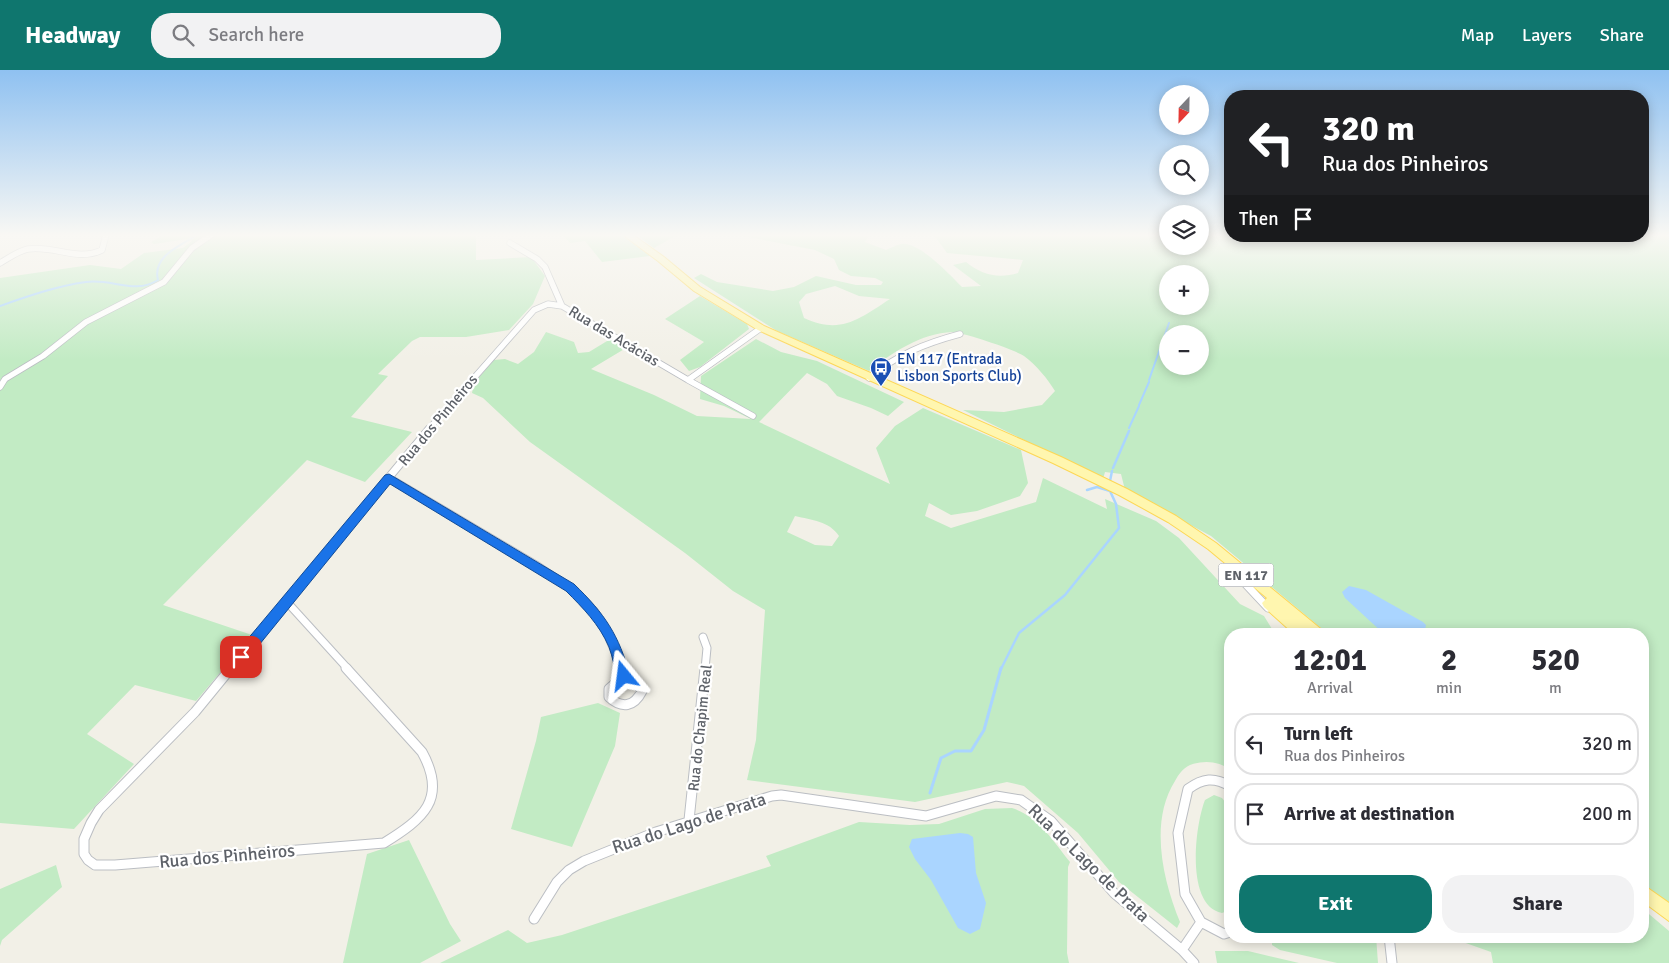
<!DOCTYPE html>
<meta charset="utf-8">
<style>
:root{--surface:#fff;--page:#f2f2f3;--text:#2b2b33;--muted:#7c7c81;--line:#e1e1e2;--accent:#0f766e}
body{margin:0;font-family:Signika,sans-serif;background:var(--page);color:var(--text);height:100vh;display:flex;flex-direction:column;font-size:19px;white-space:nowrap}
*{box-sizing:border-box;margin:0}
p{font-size:16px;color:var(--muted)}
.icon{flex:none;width:28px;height:28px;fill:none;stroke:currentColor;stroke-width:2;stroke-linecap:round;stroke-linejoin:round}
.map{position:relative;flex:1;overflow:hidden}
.panel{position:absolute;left:1224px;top:558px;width:425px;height:315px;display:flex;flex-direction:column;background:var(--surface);border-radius:20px;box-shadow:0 2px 12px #0003}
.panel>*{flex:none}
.banner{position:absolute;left:1224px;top:20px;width:425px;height:152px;border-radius:20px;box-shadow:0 2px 12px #0003;background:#202124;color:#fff;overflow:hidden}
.needle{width:32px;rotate:202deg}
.controls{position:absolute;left:1159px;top:15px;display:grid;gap:10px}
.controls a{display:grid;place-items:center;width:50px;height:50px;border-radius:50%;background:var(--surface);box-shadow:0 2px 12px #0003;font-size:25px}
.pin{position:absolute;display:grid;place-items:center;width:42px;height:42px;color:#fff;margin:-21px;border-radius:10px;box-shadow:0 2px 8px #0006}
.me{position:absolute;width:55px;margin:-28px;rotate:344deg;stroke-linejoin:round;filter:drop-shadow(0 0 4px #0008)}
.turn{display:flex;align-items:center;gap:18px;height:105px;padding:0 15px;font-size:22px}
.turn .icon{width:65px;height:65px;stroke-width:2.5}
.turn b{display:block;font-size:35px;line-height:42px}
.then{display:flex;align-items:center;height:48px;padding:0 15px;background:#0003;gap:10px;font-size:19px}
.eta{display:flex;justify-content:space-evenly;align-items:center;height:85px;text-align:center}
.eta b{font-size:30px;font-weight:800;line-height:35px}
.action{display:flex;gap:10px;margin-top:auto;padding:10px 15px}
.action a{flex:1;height:58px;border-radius:20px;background:var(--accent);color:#fff;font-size:20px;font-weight:800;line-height:58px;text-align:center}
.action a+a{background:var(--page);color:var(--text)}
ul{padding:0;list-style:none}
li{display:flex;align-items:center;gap:15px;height:62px;margin:0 10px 8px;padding:0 5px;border:2px solid var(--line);border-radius:20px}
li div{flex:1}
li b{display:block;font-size:19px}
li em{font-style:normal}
header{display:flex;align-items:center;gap:30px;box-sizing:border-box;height:70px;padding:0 25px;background:var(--accent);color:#fff}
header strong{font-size:24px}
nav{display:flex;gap:28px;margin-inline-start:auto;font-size:18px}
.search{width:350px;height:45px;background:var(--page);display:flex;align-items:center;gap:12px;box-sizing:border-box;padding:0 18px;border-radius:20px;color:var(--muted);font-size:19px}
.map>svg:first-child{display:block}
.green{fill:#c2ebc4;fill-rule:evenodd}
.water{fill:#aad5ff}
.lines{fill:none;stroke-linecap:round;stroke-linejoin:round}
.stream-far2{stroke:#aad5ff;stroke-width:2}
.stream-far1{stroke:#aad5ff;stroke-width:2.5}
.stream{stroke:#aad5ff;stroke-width:3}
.minor-far2-casing{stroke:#bbbec3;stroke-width:7}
.minor-far1-casing{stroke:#bbbec3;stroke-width:9}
.minor-casing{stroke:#bbbec3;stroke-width:11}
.primary-casing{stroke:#fdd755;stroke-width:2}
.minor-far2{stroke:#fff;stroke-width:5.5}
.minor-far1{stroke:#fff;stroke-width:7}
.minor{stroke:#fff;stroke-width:9}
.primary{fill:#fff6af;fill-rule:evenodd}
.route{fill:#1a73e8;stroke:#114b97}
.labels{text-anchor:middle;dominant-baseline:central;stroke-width:4.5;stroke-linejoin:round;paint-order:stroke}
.shield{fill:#fff;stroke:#8e9196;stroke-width:1}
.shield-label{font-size:14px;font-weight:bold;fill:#5e6269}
.street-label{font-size:15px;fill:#5e6269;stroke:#fff}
.transit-label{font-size:15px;fill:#164399;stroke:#fff;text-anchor:start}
.near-street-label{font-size:18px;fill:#5e6269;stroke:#fff}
</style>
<header>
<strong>Headway</strong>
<div class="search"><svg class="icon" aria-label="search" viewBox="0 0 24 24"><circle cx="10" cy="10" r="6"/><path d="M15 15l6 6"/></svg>Search here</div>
<nav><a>Map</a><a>Layers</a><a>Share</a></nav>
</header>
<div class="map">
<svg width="1669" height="893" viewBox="0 0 1669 893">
<rect width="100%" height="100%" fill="#f2f0e7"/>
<path class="green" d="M163,165h332l-19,1v24l55,-3 14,19 -12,28 -24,26 -43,7h-46l-8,4 -34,33 10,2 -37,41 61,15 -47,50 -58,-22 -144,145 89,30 -56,66 -61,-16 -48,49 47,30 -60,65 -74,-6v-545l90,-13 31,4 23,-16 39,-5 9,-7 -4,-2 -34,5 -3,-2z
M563,165h58l29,21 -48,6 -17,-21 -15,2z
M637,165h40l-23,13z
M738,165h132l-5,7 21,8c5,-2 10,-5 15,-6 18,-3 49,31 61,43l19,-1 -28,-21 13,-3c16,13 32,17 52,11l5,-13 -76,-7 -13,-18h233l1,11h32v-11h469v669l-26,-21v-5l-1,-244h-314l-117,-98 -86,-46 -4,-16 -16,-2 -2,7 -140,-69 41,2 38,-7 13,-14c-8,-13 -18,-25 -31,-35 -8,-6 -62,-24 -72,-24 -30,1 -61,21 -83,39l-92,-40 -83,-53 7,-4 16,8 56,9 21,-4 22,-11 40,9h25l2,-3 -8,-4 -24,-2 -12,-6 -5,-11 -19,-9zM1168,204h32v32h-32zM835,216l24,10 31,3c-31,20 -49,36 -86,19l-5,-16 7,-8zM1168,264h32v32h-32z
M700,226l47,28 2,5 -49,38 -11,4 -9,-11 24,-18 -39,-23z
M546,262l28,10 4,11 11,-1 23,-14 14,10 -35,21 63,26 43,21 54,3 -27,-13 -24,-7 1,-23 55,-37 25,13 36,9 87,41 -16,14 -17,-8 -34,-12 -10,-12 -20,-11 -48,49 131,62 -14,-36 19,-22 28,-18 98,42 7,33 -8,13 -43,15 -26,4 -22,-12 -4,13 26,12 85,-26 7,-24 64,31 -2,-10 51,22 23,17 61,66 24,12 11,18h-45v135c-13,-8 -26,-9 -40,-4 -8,4 -11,9 -15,16 -26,41 -12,100 5,141l-3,6 -58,-46 -41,-49 -54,-47 -17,-4 -92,20 -168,-22 9,-40 9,-130 -32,-19 -48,-38 -155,-111 -47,-44 -11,-5 2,-10 20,-23 11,-1 13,5 16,-12zM795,446c17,4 34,5 44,20l-7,10 -17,-1 -28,-13z
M598,633l22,10 -5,33 -43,101 -61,-18 25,-88 5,-24z
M1214,725l8,3 8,10v102l-8,3c-37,-7 -27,-88 -17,-113z
M1012,738c27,9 41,33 58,54l-2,5 -1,86 2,10h-629l68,-33 19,13 35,-8 209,-69 -5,-10 93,-34 51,3 29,-1 46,-15z
M409,770l41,84 11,17 -41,22h-77l24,-109z
M56,795l6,22 -60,53 -2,6v-57z
M1643,839l26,22v32h-176l-2,-11 -45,-16h196z
M1272,866h104l2,27h-41l-57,-13 -8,-5z
M1215,881h33l51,12h-82z"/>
<path class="water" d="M1349,516l17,4 57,32 3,3 -2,9h-40l-39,-36 -3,-6z
M960,763l8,1 5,3 3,36 10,30 -6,26 -10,5 -12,-6 -27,-48 -16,-21 -6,-12 3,-8z"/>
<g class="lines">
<path class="stream-far2" d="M0,236c28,-10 57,-20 86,-24 26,-4 48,13 72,-2 -6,-24 22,-34 39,-45
M1149,310l20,-57
M1139,335l10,-23
M1129,358l10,-22"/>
<path class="stream-far1" d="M1113,398l16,-37
M1110,411l2,-10
M1001,599l18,-36 46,-38 54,-67 -3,-24 -6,-13 -13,-4 -10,3"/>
<path class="stream" d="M930,723l11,-35 14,-7h16l13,-21 17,-62"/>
<g class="minor-far2-casing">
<path id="minor-far2" d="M510,173l27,16 8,8 17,39 126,74 73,-52
M0,193c9,-5 18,-12 28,-14 26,-4 50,13 74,1l4,-15
M869,308c27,-23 57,-35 91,-44
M688,310l65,36
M0,317l5,-8 38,-23 43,-34 78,-40 28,-34 19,-13
M428,360l106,-120 14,-6 14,2"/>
</g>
<g class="minor-far1-casing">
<path id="minor-far1" d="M389,408l147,87 37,25 21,21 10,15 18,43
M1239,507l29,31
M287,532l61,67
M703,567l4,11 -2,21
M230,599l199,-240"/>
</g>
<g class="minor-casing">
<path id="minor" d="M231,598l-36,44 -96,98 -8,13 -7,16v15l4,6 7,5h20l269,-22c39,-24 64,-44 38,-91l-76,-84
M622,598l2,8
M624,606l11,4 7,11c-8,16 -20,18 -33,6v-8z
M1230,716c-16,-9 -27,-8 -42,3l-10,44 7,61 16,28 23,12 6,-2
M689,750l16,-152
M534,849l23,-37 12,-12 15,-9 72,-29 116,-36 9,-1 145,21 70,-20 25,4 30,21 63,72 68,57 12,13
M1389,866l3,27
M1182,880l19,-28"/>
</g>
<g class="primary-casing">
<path id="primary" d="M623,165h10l31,22 36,30 64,39 297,131 66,32 49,27 40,27 106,87 2,4h-30l-30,-27 -2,-4 5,-5 -59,-49 -40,-27 -49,-27 -66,-32 -295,-133 -64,-39 -36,-30z
M1642,814l27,19v18l-27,-20z"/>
</g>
<use href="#minor-far2" class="minor-far2"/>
<use href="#minor-far1" class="minor-far1"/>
<use href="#minor" class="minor"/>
<use href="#primary" class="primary"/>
</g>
<linearGradient id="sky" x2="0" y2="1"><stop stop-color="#8fc1f1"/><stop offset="0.57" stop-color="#f9f8f4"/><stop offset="1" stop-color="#f9f8f4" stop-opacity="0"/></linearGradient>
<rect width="1669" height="290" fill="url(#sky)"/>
<path class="route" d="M389,404l185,110c31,30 45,51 56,92l-2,4h-9c-5,-10 -6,-23 -10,-33 -10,-23 -26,-39 -43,-56l-176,-107 -144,177h-10l-1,-4 1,-4 149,-178z"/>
<defs>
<g id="bus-pin" transform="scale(1.125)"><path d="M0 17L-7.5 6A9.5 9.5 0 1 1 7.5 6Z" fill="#1a4fb4" stroke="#fff"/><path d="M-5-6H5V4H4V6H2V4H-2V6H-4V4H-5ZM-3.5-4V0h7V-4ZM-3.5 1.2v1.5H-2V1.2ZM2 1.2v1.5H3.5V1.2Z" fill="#fff"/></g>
</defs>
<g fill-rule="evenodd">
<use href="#bus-pin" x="881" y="298"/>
</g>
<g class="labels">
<rect class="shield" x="1218.5" y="493.5" width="55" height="23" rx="4"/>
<g class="shield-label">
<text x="1246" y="505">EN 117</text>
</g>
<g class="street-label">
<text transform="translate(614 266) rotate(31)">Rua das Acácias</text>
<text transform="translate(438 350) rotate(-50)">Rua dos Pinheiros</text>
<text transform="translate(700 658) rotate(-84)">Rua do Chapim Real</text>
</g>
<g class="transit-label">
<text x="897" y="289">EN 117 (Entrada<tspan x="897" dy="17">Lisbon Sports Club)</tspan></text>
</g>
<g class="near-street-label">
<text transform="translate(689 753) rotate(-18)">Rua do Lago de Prata</text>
<text transform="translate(227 786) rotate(-5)">Rua dos Pinheiros</text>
<text transform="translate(1089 793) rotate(44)">Rua do Lago de Prata</text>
</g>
</g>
</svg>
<div class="controls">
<a><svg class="needle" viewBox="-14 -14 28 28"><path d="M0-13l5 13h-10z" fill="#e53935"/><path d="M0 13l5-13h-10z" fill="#7c7c81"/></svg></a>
<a><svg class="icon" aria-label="search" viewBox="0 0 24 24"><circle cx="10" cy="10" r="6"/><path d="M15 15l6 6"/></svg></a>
<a><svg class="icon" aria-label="layers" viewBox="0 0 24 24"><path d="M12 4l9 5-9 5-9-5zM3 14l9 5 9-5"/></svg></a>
<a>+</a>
<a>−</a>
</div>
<div class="pin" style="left:241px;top:587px;background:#d93025"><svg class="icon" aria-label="arrive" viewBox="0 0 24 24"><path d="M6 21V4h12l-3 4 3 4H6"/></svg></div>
<svg class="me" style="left:624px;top:606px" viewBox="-20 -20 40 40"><path d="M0-17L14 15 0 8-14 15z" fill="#1a73e8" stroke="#fff" stroke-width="4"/></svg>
<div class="banner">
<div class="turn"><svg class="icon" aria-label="left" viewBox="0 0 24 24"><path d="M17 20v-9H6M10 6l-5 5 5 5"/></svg><div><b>320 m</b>Rua dos Pinheiros</div></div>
<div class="then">Then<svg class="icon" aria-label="arrive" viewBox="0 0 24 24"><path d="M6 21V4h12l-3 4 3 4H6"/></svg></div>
</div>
<section class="panel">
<div class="eta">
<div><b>12:01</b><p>Arrival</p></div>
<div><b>2</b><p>min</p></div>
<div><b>520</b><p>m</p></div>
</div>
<ul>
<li><svg class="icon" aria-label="left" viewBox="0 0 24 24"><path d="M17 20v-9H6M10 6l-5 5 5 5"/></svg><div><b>Turn left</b><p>Rua dos Pinheiros</p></div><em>320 m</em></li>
<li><svg class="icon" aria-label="arrive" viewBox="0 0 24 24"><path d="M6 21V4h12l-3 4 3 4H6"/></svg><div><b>Arrive at destination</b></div><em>200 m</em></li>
</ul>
<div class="action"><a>Exit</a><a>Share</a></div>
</section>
</div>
